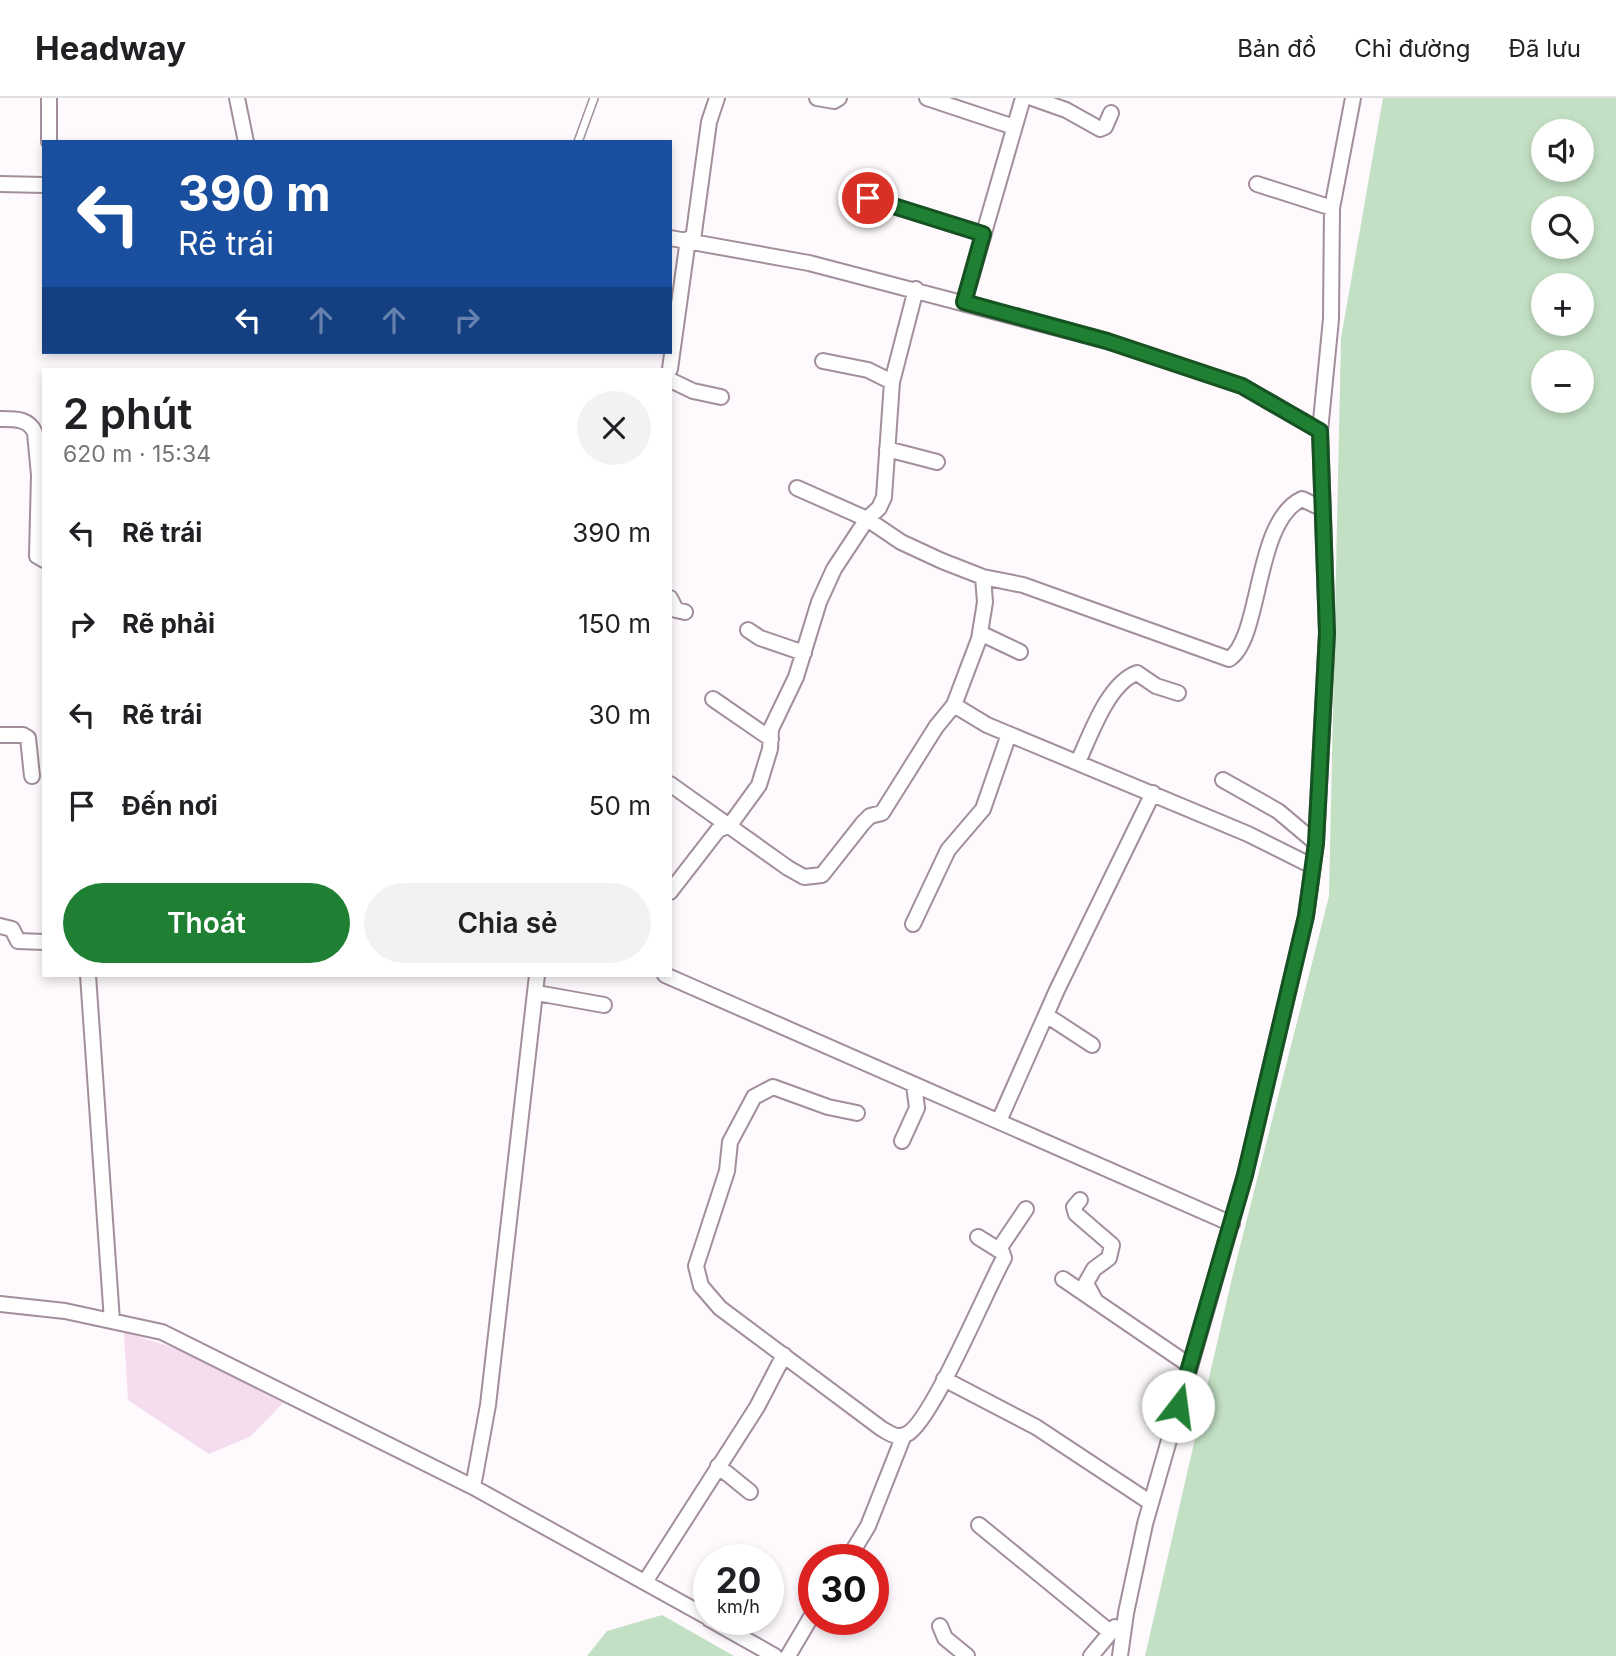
<!DOCTYPE html>
<html lang="vi">
<meta charset="utf-8">
<style>
:root{--surface:#fff;--page:#f2f2f2;--text:#202124;--muted:#757577;--line:#e0e0e0;--accent:#1f8033}
body{margin:0;font-family:Inter,sans-serif;background:var(--page);color:var(--text);height:100vh;display:flex;flex-direction:column;font-size:26px;white-space:nowrap}
*{box-sizing:border-box;margin:0}
p{font-size:23px;color:var(--muted)}
.icon{flex:none;width:38px;height:38px;fill:none;stroke:currentColor;stroke-width:2;stroke-linecap:round;stroke-linejoin:round}
.map{position:relative;flex:1;overflow:hidden}
.side{position:absolute;left:42px;top:270px;width:630px;height:609px;display:flex;flex-direction:column;background:var(--surface);border-radius:0px;box-shadow:0 4px 10px #0003}
.side>*{flex:none}
.hud{position:absolute;left:42px;top:42px;width:630px;height:214px;border-radius:0px;box-shadow:0 4px 10px #0003;background:#1a4fa0;color:#fff;overflow:hidden}
.buttons{position:absolute;left:1531px;top:21px;display:grid;gap:14px}
.buttons a{display:grid;place-items:center;width:63px;height:63px;border-radius:50%;background:var(--surface);box-shadow:0 4px 10px #0003;font-size:35px}
.speed{position:absolute;left:693px;top:1446px;display:flex;gap:14px;font-size:35px;font-weight:700;text-align:center}
.speed>*{display:grid;place-content:center;width:91px;height:91px;border-radius:50%;background:var(--surface);box-shadow:0 4px 10px #0003;line-height:1}
.speed small{font-size:18px;font-weight:400}
.speed .limit{border:10px solid #d22;background:#fff;color:#111}
.pin{position:absolute;display:grid;place-items:center;width:60px;height:60px;color:#fff;margin:-30px;border:4px solid #fff;border-radius:50%;box-shadow:0 2px 7px #0007}
.me{position:absolute;width:77px;margin:-38px;rotate:15deg;stroke-linejoin:round;filter:drop-shadow(0 0 5px #0008)}
.turn{display:flex;align-items:center;gap:24px;height:147px;padding:0 21px;font-size:32px}
.turn .icon{width:91px;height:91px;stroke-width:2.5}
.turn b{display:block;font-size:49px;line-height:60px}
.lanes{display:flex;align-items:center;height:66px;padding:0 21px;background:#0003;justify-content:center;gap:35px;direction:ltr}
.lanes .off{opacity:.35}
.round{display:grid;place-items:center;flex:none;width:74px;height:74px;border-radius:37px;background:var(--page)}
.head{display:flex;align-items:center;justify-content:space-between;height:119px;padding:0 21px}
h1{font-size:42px;font-weight:600;line-height:52px}
.cta{display:flex;gap:14px;margin-top:auto;padding:14px 21px}
.cta a{flex:1;height:80px;border-radius:42px;background:var(--accent);color:#fff;font-size:28px;font-weight:600;line-height:80px;text-align:center}
.cta a+a{background:var(--page);color:var(--text)}
ul{padding:0;list-style:none}
li{display:flex;align-items:center;gap:21px;height:91px;padding:0 21px}
li div{flex:1}
li b{display:block;font-size:26px}
li em{font-style:normal}
header{display:flex;align-items:center;gap:42px;box-sizing:border-box;height:98px;padding:0 35px;background:var(--surface);border-bottom:2px solid var(--line)}
header strong{font-size:33px}
nav{display:flex;gap:38px;margin-inline-start:auto;font-size:24px}
.map>svg:first-child{display:block}
.green{fill:#f6dcef}
.water{fill:#c3e0c4;fill-rule:evenodd}
.lines{fill:none;stroke-linecap:round;stroke-linejoin:round}
.service-casing{stroke:#a28e9c;stroke-width:10}
.minor-casing{stroke:#a28e9c;stroke-width:18}
.service{stroke:#fff;stroke-width:7}
.minor{stroke:#fff;stroke-width:14}
.route-casing{stroke:#145321;stroke-width:18}
.route{stroke:#1f8033;stroke-width:12}
</style>
<header>
<strong>Headway</strong>
<nav><a>Bản đồ</a><a>Chỉ đường</a><a>Đã lưu</a></nav>
</header>
<div class="map">
<svg width="1616" height="1558" viewBox="0 0 1616 1558">
<rect width="100%" height="100%" fill="#fdf9fc"/>
<path class="green" d="M124,1234l60,19 99,52 -32,33 -42,18 -81,-54z"/>
<path class="water" d="M1383,0h233v1558h-471l87,-378 97,-382 12,-558zM1544,33h38v39h-38zM1544,110h38v39h-38zM1544,187h38v39h-38zM1544,264h38v39h-38z
M662,1517l72,41h-147l20,-25z"/>
<g class="lines">
<g class="service-casing">
<path id="service" d="M578,44l16,-44"/>
</g>
<g class="minor-casing">
<path id="minor" d="M237,0l9,44
M817,0l17,3 5,-3
M927,0l87,29
M1032,0l34,12 34,19 5,-2 6,-14
M49,44v-44
M0,86l44,1
M1257,86l75,24
M868,100l115,36
M670,140l139,25 298,78 135,45 78,45
M693,142l16,-118 8,-24
M964,204l59,-204
M823,263l45,9 24,12
M670,271l18,-130
M670,282l23,11 28,6
M0,321c14,0 29,-1 35,14l4,42 -2,81 7,4
M887,351l50,13
M797,390l70,31 12,-11 5,-11 8,-115 24,-93
M670,500l6,12 9,2
M748,532l12,8 44,15
M980,535l40,19
M713,601l58,40
M954,607l33,20 261,109 64,32
M0,637h23l5,3 4,38
M1078,664c12,-26 30,-79 59,-89l19,13 22,7
M1223,682l55,31 38,32
M670,686l118,84 16,9 18,-2 41,-52 7,-7 12,-3 54,-86 18,-22 25,-66 6,-37 -2,-25
M670,794l48,-62 12,-5 29,-40 11,-36 1,-20 25,-52 23,-75 15,-33 33,-50 34,23 41,19 41,16 40,8 206,74c33,-21 25,-138 73,-160l21,10
M913,826l35,-74 35,-41 26,-75
M0,828l12,3 6,12 26,1
M88,877l24,346
M665,877l567,249
M537,895l67,12
M1046,917l46,30
M857,1015l-29,-6 -55,-20 -19,10 -24,45 -3,29 -31,95 5,20 19,22 162,121c9,5 15,10 25,5 25,-13 79,-144 97,-176l-2,-6 -24,-15
M999,1023l58,-131 96,-197
M902,1043l15,-33 -3,-23
M1080,1102l-6,7 2,7 36,31 -3,13 -15,11 -8,14 9,17
M999,1151l27,-40
M1063,1181l126,86
M0,1206l65,7 97,21 311,155 236,131
M944,1281l92,48 115,76
M718,1368l32,26
M473,1389l15,-82 49,-430
M979,1427l131,107
M848,1461l20,-33 36,-91
M645,1484l112,-175 27,-52
M709,1521l66,37
M940,1528l5,12 22,18
M788,1558l26,-44
M1091,1558l24,-29
M1120,1558l6,-43 19,-89 100,-349 61,-259 10,-73 11,-210 -7,-202 11,-112 1,-111 21,-110"/>
</g>
<use href="#service" class="service"/>
<use href="#minor" class="minor"/>
</g>
<g class="lines">
<g class="route-casing">
<path id="route" d="M868,100l115,36 -19,68 143,39 135,45 78,45 7,202 -11,210 -10,73 -61,259 -67,231"/>
</g>
<use href="#route" class="route"/>
</g>
</svg>
<div class="buttons">
<a><svg class="icon" aria-label="sound" viewBox="0 0 24 24"><path d="M4 9h4l5-4v14l-5-4H4zM17 9q2 3 0 6"/></svg></a>
<a><svg class="icon" aria-label="search" viewBox="0 0 24 24"><circle cx="10" cy="10" r="6"/><path d="M15 15l6 6"/></svg></a>
<a>+</a>
<a>−</a>
</div>
<div class="speed"><div>20<small>km/h</small></div><div class="limit">30</div></div>
<div class="pin" style="left:868px;top:100px;background:#d93025"><svg class="icon" aria-label="arrive" viewBox="0 0 24 24"><path d="M6 21V4h12l-3 4 3 4H6"/></svg></div>
<svg class="me" style="left:1178px;top:1308px" viewBox="-20 -20 40 40"><circle r="19" fill="#fff"/><path d="M0-13L10 11 0 6-10 11z" fill="#1f8033"/></svg>
<div class="hud">
<div class="turn"><svg class="icon" aria-label="left" viewBox="0 0 24 24"><path d="M17 20v-9H6M10 6l-5 5 5 5"/></svg><div><b>390 m</b>Rẽ trái</div></div>
<div class="lanes"><svg class="icon" aria-label="left" viewBox="0 0 24 24"><path d="M17 20v-9H6M10 6l-5 5 5 5"/></svg><svg class="icon off" aria-label="ahead" viewBox="0 0 24 24"><path d="M12 20V5M6 11l6-6 6 6"/></svg><svg class="icon off" aria-label="ahead" viewBox="0 0 24 24"><path d="M12 20V5M6 11l6-6 6 6"/></svg><svg class="icon off" aria-label="right" viewBox="0 0 24 24"><path d="M7 20v-9h11M14 6l5 5-5 5"/></svg></div>
</div>
<section class="side">
<div class="head"><div><h1>2 phút</h1><p>620 m · 15:34</p></div><a class="round"><svg class="icon" aria-label="close" viewBox="0 0 24 24"><path d="M6 6l12 12M18 6L6 18"/></svg></a></div>
<ul>
<li><svg class="icon" aria-label="left" viewBox="0 0 24 24"><path d="M17 20v-9H6M10 6l-5 5 5 5"/></svg><div><b>Rẽ trái</b></div><em>390 m</em></li>
<li><svg class="icon" aria-label="right" viewBox="0 0 24 24"><path d="M7 20v-9h11M14 6l5 5-5 5"/></svg><div><b>Rẽ phải</b></div><em>150 m</em></li>
<li><svg class="icon" aria-label="left" viewBox="0 0 24 24"><path d="M17 20v-9H6M10 6l-5 5 5 5"/></svg><div><b>Rẽ trái</b></div><em>30 m</em></li>
<li><svg class="icon" aria-label="arrive" viewBox="0 0 24 24"><path d="M6 21V4h12l-3 4 3 4H6"/></svg><div><b>Đến nơi</b></div><em>50 m</em></li>
</ul>
<div class="cta"><a>Thoát</a><a>Chia sẻ</a></div>
</section>
</div>
